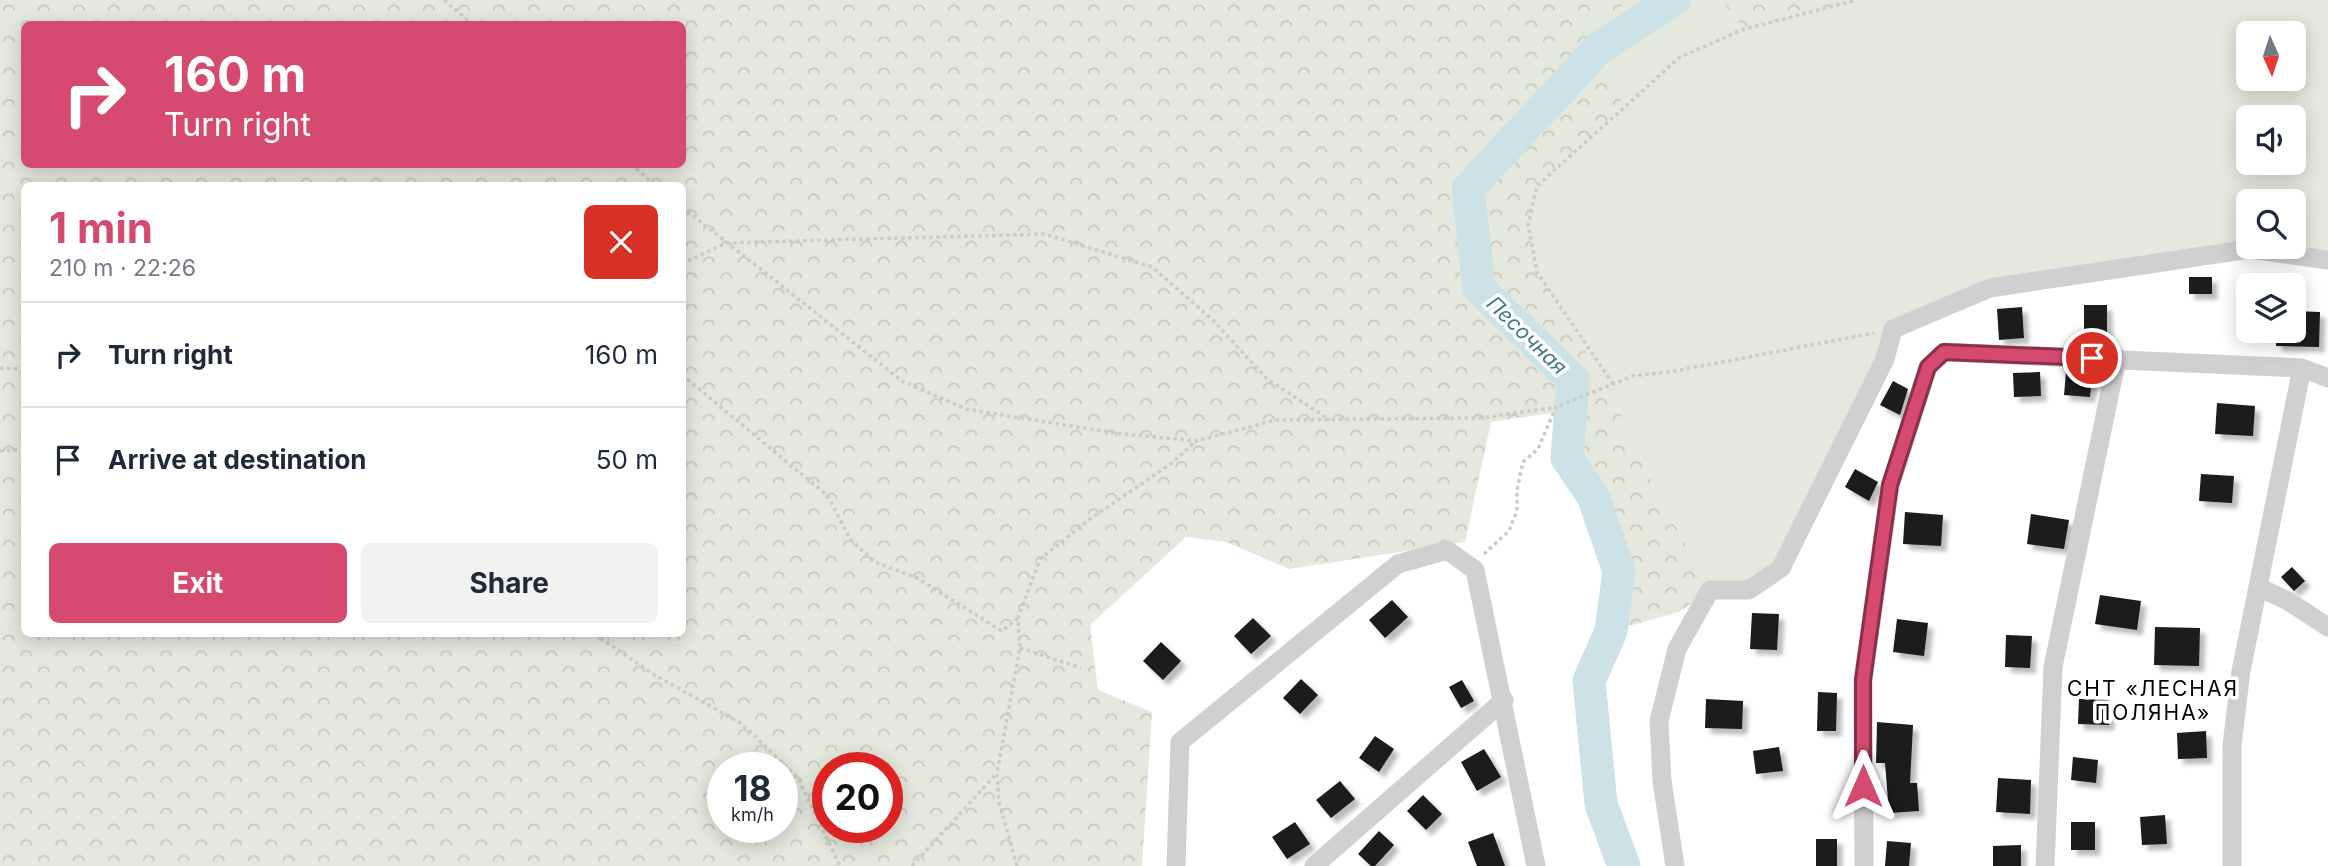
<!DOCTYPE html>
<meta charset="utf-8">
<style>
:root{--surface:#fff;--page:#f2f2f3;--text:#1f2937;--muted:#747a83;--line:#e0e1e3;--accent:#d54a6e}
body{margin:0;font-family:Inter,sans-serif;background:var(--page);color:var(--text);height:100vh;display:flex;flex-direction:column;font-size:26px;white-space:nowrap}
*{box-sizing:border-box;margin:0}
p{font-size:23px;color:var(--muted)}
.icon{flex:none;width:38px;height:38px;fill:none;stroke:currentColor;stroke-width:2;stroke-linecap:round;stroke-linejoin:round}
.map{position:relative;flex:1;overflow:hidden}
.details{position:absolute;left:21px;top:182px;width:665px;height:455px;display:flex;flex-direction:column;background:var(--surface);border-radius:10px;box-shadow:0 4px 18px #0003}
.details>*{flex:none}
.hud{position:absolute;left:21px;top:21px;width:665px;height:147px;border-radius:10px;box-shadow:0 4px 18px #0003;background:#d54a6e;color:#fff;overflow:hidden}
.needle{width:46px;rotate:177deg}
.tools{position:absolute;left:2236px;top:21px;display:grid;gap:14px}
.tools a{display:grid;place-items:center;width:70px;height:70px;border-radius:10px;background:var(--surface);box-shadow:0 4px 18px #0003;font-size:35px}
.speed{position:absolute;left:707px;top:752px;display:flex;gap:14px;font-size:35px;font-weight:700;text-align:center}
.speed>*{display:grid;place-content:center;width:91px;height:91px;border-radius:50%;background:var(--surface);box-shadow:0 4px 18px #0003;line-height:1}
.speed small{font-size:18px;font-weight:400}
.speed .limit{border:10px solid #d22;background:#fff;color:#111}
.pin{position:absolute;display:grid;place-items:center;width:60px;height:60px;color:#fff;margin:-30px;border:4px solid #fff;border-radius:50%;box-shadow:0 2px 7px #0007}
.me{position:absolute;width:77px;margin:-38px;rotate:0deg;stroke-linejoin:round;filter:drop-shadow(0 0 5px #0008)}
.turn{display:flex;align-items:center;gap:24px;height:147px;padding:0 28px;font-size:32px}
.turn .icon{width:91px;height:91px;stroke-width:2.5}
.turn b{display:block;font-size:49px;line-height:60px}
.round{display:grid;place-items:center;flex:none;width:74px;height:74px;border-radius:10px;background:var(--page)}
.overview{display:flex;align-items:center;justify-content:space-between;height:119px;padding:0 28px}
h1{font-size:42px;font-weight:700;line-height:52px;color:var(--accent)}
.primary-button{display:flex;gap:14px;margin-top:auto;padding:14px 28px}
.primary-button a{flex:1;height:80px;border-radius:10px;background:var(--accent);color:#fff;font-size:28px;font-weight:700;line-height:80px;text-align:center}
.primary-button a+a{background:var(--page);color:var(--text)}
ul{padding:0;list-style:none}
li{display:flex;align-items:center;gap:21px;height:105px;padding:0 28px;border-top:2px solid var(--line)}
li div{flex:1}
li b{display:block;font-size:26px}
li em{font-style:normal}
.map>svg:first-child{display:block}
.grass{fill:#e5e9dd;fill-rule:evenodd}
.forest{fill:url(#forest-crowns);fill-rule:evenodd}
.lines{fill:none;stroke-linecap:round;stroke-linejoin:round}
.river{stroke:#cce2e7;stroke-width:33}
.building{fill:#1a1a1a;filter:url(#shadow)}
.path{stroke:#cacaca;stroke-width:3.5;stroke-dasharray:3.5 3.5;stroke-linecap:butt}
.minor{stroke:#d0d0d0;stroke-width:19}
.route-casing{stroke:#8a3048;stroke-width:18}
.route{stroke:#d54a6e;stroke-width:12}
.labels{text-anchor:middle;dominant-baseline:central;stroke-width:7;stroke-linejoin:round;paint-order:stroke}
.water-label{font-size:21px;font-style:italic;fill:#447b89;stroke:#fff}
.neighbourhood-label{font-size:21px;letter-spacing:2px;fill:#000;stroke:#fff}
</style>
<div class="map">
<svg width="2328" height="866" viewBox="0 0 2328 866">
<defs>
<pattern id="forest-crowns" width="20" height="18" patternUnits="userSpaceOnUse" patternTransform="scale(1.75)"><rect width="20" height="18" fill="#e5e9dd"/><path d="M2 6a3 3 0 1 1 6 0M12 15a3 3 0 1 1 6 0" fill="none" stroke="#c5c8be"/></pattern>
<filter id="shadow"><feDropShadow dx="5.5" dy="5.5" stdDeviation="2" flood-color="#0004"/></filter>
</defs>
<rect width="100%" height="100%" fill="#fff"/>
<path class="grass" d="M1636,0h85l23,28 113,-28h471v260l-78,-11 -260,39 -97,41 -112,239 -32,22h-39l-58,-107 -33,-73 -18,-21 -22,-55 -42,-62 -9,-47 9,-39 87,-79 -35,-85zM2249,33h45v46h-45zM2249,117h45v46h-45zM2249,201h45v46h-45z"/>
<path class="forest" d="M0,0h1636l-47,22 35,85 -87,79 -9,39 9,47 42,62 22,55 18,21 33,73 58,107 -31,22 -68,19 8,-60 -26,-75 -26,-38 -15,-45 -61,9 -26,120 -176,27 -63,-27 -40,-5 -96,88 8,65 54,22 -10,154h-1142zM24,24h658v140h-658zM24,186h658v448h-658zM723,768h59v60h-59zM828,768h59v60h-59z
M1721,0h136l-113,29z"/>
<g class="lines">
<path class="river" d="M1624,866l-23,-62 -12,-123 22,-50 8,-60 -26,-75 -26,-38 6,-78 -94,-92 -11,-99 133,-143 73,-46"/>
</g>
<path class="building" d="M2189,277h23v17h-23z
M2084,305h23v28h-23z
M2022,307l2,31 -25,2 -2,-31z
M2294,311l26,1 -1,35 -43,-1v-15h18z
M2040,372l1,24 -27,1 -1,-24z
M2066,372l26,3 -2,22 -26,-2z
M1893,381l15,8 -8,26 -20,-10z
M2217,403l38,3 -2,30 -38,-2z
M1855,469l23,13 -9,19 -24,-14z
M2201,474l33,2 -2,27 -33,-2z
M1905,512l38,3 -2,31 -38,-2z
M2031,514l38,6 -5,29 -37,-5z
M2292,567l13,14 -11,10 -13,-14z
M2100,595l41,6 -4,29 -42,-6z
M1392,600l16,17 -23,21 -16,-18z
M1752,613l27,1 -2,36 -27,-1z
M1253,618l18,18 -20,18 -17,-18z
M1897,619l31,4 -4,33 -31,-4z
M2155,627l45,1 -1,38 -45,-1z
M2006,635l26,1 -2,32 -25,-1z
M1161,642l20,19 -18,19 -20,-19z
M1301,679l17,16 -18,19 -17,-16z
M1462,680l12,21 -13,7 -12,-21z
M1818,692l19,1 -1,38h-19z
M1706,699l37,2 -1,28 -37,-1z
M2079,699l30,1v25l-31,-1z
M1877,722l36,3 -3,58h7l2,28 -30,2 -4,-50h-9z
M2206,731l1,27 -29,1 -1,-26z
M1375,736l19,13 -15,23 -20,-14z
M1779,747l4,24 -27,3 -3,-23z
M1484,749l17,28 -24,14 -16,-29z
M2073,757l25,3 -2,23 -25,-3z
M1998,778l33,2 -1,34 -34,-2z
M1340,781l15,18 -24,19 -15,-18z
M1423,795l19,19 -16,16 -19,-19z
M2165,815l2,29 -25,1 -2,-28z
M1295,822l15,22 -23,15 -15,-22z
M2071,822h24v28h-24z
M1379,831l15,14 -19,21h-4l-13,-12z
M1493,833l12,33h-28l-9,-24z
M1816,839h21v27h-21z
M1887,841l24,2 -2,23h-24z
M2021,845v21h-28v-20z"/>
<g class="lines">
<path class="path" d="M444,0l28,24
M631,164l25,22
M682,207l220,174 64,28 149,24 81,8 80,-21 204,-2 76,-11
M682,264l44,-21 319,-9 107,33 62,54 53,58 63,41
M0,368l24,1
M682,375l146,121 22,43 25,23 42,16 85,53 16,-13
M1613,384l-76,-112 -9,-47 9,-39 143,-129 64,-28 113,-29
M0,451l24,-2
M1484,554l25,-23 8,-20v-21l6,-28 15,-13 18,-42 77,-31 42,-5 199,-38
M595,634l58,40 89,50 56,54 42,88
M1020,648l61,20
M912,866l85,-93
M1017,866l-18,-64 -2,-29 23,-125 -2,-30 22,-59 50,-40 82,-56 23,-21"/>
<path class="minor" d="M2258,587l30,14 40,26
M1176,866l4,-124 218,-178 49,-14 28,20 61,296
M1314,866l190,-166
M1675,866l-13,-85 -3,-60 18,-72 33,-59h39l32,-22 104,-209 8,-30 97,-41 260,-39 78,11
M1864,866l-1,-186 27,-194 38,-119 16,-15 358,16
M2045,866l8,-199 64,-309
M2232,866v-121l9,-74 61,-303 26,10"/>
</g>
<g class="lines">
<g class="route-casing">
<path id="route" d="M1863,786v-106l27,-195 38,-118 16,-15 148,6"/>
</g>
<use href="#route" class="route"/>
</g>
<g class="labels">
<g class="water-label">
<text transform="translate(1527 335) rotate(44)">Песочная</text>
</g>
<g class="neighbourhood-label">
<text x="2153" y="688">СНТ «ЛЕСНАЯ<tspan x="2153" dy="24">ПОЛЯНА»</tspan></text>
</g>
</g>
</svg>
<div class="tools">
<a><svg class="needle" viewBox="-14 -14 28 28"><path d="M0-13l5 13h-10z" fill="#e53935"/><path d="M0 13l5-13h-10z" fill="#747a83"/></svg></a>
<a><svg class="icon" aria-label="sound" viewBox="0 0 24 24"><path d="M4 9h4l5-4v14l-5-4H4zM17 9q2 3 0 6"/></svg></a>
<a><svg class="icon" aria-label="search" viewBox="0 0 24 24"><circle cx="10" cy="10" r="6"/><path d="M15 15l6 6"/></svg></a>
<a><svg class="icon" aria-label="layers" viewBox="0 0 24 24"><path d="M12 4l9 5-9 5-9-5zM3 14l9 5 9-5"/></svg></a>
</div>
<div class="speed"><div>18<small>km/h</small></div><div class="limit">20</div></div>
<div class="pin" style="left:2092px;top:358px;background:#d93025"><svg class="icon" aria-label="arrive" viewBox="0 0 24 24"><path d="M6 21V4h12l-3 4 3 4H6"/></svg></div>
<svg class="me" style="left:1863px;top:786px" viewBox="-20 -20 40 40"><path d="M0-17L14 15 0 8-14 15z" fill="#d54a6e" stroke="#fff" stroke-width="4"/></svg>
<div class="hud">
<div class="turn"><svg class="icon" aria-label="right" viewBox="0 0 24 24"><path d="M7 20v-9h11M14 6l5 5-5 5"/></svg><div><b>160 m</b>Turn right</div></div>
</div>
<section class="details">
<div class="overview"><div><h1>1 min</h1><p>210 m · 22:26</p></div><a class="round" style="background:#d93025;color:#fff"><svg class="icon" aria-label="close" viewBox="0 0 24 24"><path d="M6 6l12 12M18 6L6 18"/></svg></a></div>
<ul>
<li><svg class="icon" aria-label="right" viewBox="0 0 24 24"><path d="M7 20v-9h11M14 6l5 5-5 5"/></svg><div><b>Turn right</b></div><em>160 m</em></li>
<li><svg class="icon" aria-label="arrive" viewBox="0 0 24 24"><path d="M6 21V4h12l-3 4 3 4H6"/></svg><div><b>Arrive at destination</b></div><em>50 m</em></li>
</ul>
<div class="primary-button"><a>Exit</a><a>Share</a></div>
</section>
</div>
